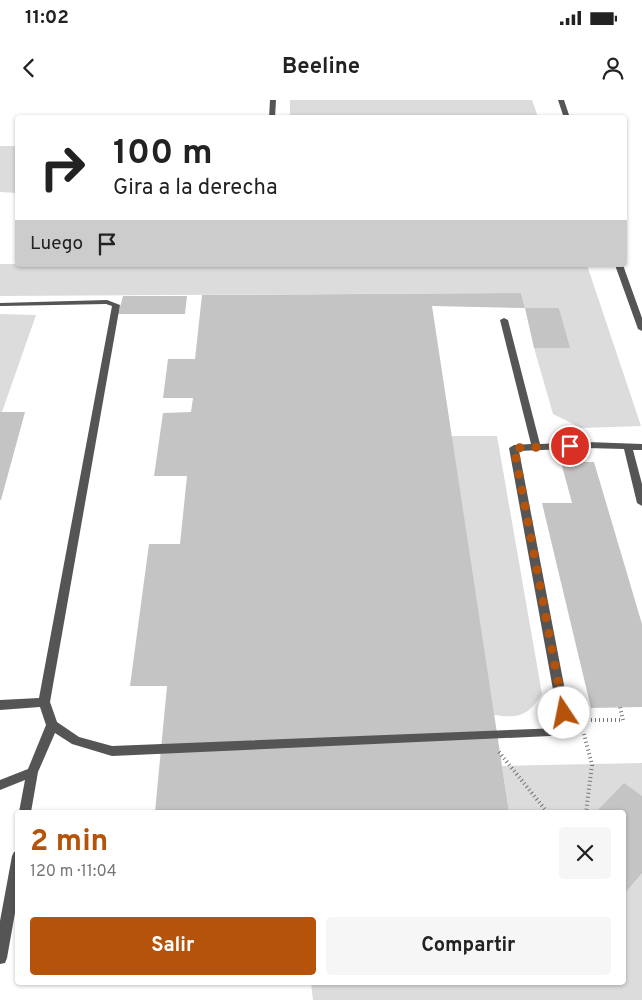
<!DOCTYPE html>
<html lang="es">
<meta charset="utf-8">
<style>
:root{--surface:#fff;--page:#f6f6f6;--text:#222;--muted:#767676;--accent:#b45309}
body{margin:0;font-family:Overpass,sans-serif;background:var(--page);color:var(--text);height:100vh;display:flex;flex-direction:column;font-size:19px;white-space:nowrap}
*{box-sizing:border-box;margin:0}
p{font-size:16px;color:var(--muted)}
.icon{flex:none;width:28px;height:28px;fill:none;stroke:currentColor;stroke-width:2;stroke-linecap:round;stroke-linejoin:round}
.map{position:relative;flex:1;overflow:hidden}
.panel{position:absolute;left:15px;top:710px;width:611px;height:175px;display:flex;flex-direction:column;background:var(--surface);border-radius:5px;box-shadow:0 1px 4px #0004}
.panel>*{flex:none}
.top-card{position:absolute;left:15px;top:15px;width:612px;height:152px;border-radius:5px;box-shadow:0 1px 4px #0004;background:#fff;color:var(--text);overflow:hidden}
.pin{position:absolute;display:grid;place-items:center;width:42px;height:42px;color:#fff;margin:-21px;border:2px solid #fff;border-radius:50%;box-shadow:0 1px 5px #0007}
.me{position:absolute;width:55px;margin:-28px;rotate:349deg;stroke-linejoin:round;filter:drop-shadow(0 0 4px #0008)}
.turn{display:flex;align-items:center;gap:18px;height:105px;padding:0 15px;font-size:22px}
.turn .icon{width:65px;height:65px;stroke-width:2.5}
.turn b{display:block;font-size:35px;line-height:42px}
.then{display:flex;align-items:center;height:48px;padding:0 15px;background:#0003;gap:10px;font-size:19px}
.round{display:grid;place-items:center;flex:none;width:52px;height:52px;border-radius:5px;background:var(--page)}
.summary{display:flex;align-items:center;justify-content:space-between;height:85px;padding:0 15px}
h1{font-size:30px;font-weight:700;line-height:38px;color:var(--accent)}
.button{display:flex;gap:10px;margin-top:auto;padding:10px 15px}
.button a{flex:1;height:58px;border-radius:5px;background:var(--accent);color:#fff;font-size:20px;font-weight:700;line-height:58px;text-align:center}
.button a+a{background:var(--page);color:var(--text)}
.status{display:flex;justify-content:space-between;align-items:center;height:35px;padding:0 25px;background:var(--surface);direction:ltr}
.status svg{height:14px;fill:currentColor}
header{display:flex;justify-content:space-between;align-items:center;height:65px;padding:0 15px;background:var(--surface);font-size:22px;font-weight:700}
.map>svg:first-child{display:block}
.green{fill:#dcdcdc}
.building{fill:#c4c4c4}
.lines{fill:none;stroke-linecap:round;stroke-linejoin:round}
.path{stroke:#777;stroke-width:4;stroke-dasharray:1 3;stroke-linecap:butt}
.lane{fill:#555;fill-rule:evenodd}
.street{fill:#555;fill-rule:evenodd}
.route{stroke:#b45309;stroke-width:9;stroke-dasharray:0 16.2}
</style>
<div class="status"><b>11:02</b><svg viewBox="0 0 49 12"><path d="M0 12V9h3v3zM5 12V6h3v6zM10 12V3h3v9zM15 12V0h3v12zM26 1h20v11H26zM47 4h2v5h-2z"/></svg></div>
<header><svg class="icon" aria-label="back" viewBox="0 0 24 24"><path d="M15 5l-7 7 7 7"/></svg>Beeline<svg class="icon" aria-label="person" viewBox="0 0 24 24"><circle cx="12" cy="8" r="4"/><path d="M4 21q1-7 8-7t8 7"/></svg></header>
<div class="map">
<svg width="642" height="900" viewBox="0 0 642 900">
<rect width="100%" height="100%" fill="#fff"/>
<path class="green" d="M290,0h242l6,17h-248z
M0,46h17v47l-17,-1z
M0,164l587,1 54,161 -60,2 -28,-14 -19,-66h35l-10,-40h-34l-4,-15 -521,3z
M0,214l36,1 -34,97h-2z
M451,336h46l45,258c-15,23 -23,24 -48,21z
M642,663v237h-329l-2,-17 313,-1v-170h-115l-7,-46z"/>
<path class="building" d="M521,193l4,15 -93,-2 77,506h-354l12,-126h-37l19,-142h31l7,-68h-33l9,-63 28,-1 2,-14h-30l5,-39h27l7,-64z
M123,196h64l-2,18h-67z
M525,208h34l11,40h-36z
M0,312h25l-24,88h-1z
M561,362h33l48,162v83l-51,1 -49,-205h30z
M624,683l18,13v77l-18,21v-82h-28z"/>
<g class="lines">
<path class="path" d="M583,620h40l-3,-13
M584,634l8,31 -6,47
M499,652l48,60"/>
<path class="lane" d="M270,0h6l-1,18h-6z
M107,200l13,5 -70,397 7,20 22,15 33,9 448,-18 -51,-280 5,-3 17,-1 -31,-124 4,-2 4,2 32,124 47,-2 55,2v6h-9l9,34v22l-5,-3 -13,-54 -37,-1 -68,3 54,281 -2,3 -459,21 -40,-12 -17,-11 -17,39 -7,40h-12l6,-32 -25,10v-10l28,-11 18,-44 -6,-18 -40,3v-10l39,-2 73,-392 -6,-2 -103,2h-3v-3z
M18,751v45l-11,62 -2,5 -5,1v-43l12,-65 2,-4z"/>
<path class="street" d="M558,0h6l6,18h-6z
M615,165h8l19,53v13l-4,-2z"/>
</g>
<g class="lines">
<path class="route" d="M564,613l-50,-265 56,-2"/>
</g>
</svg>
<div class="pin" style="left:570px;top:346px;background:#d93025"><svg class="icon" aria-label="arrive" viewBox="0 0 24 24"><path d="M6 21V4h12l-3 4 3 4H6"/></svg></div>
<svg class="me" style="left:564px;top:613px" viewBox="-20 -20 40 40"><circle r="19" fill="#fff"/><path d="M0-13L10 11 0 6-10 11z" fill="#b45309"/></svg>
<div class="top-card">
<div class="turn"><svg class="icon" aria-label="right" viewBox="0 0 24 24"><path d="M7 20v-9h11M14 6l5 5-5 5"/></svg><div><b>100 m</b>Gira a la derecha</div></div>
<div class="then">Luego<svg class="icon" aria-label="arrive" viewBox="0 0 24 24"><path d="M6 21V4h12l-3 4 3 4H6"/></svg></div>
</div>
<section class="panel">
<div class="summary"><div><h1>2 min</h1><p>120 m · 11:04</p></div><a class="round"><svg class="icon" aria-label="close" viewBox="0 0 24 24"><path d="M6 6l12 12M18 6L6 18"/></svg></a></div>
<div class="button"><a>Salir</a><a>Compartir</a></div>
</section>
</div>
